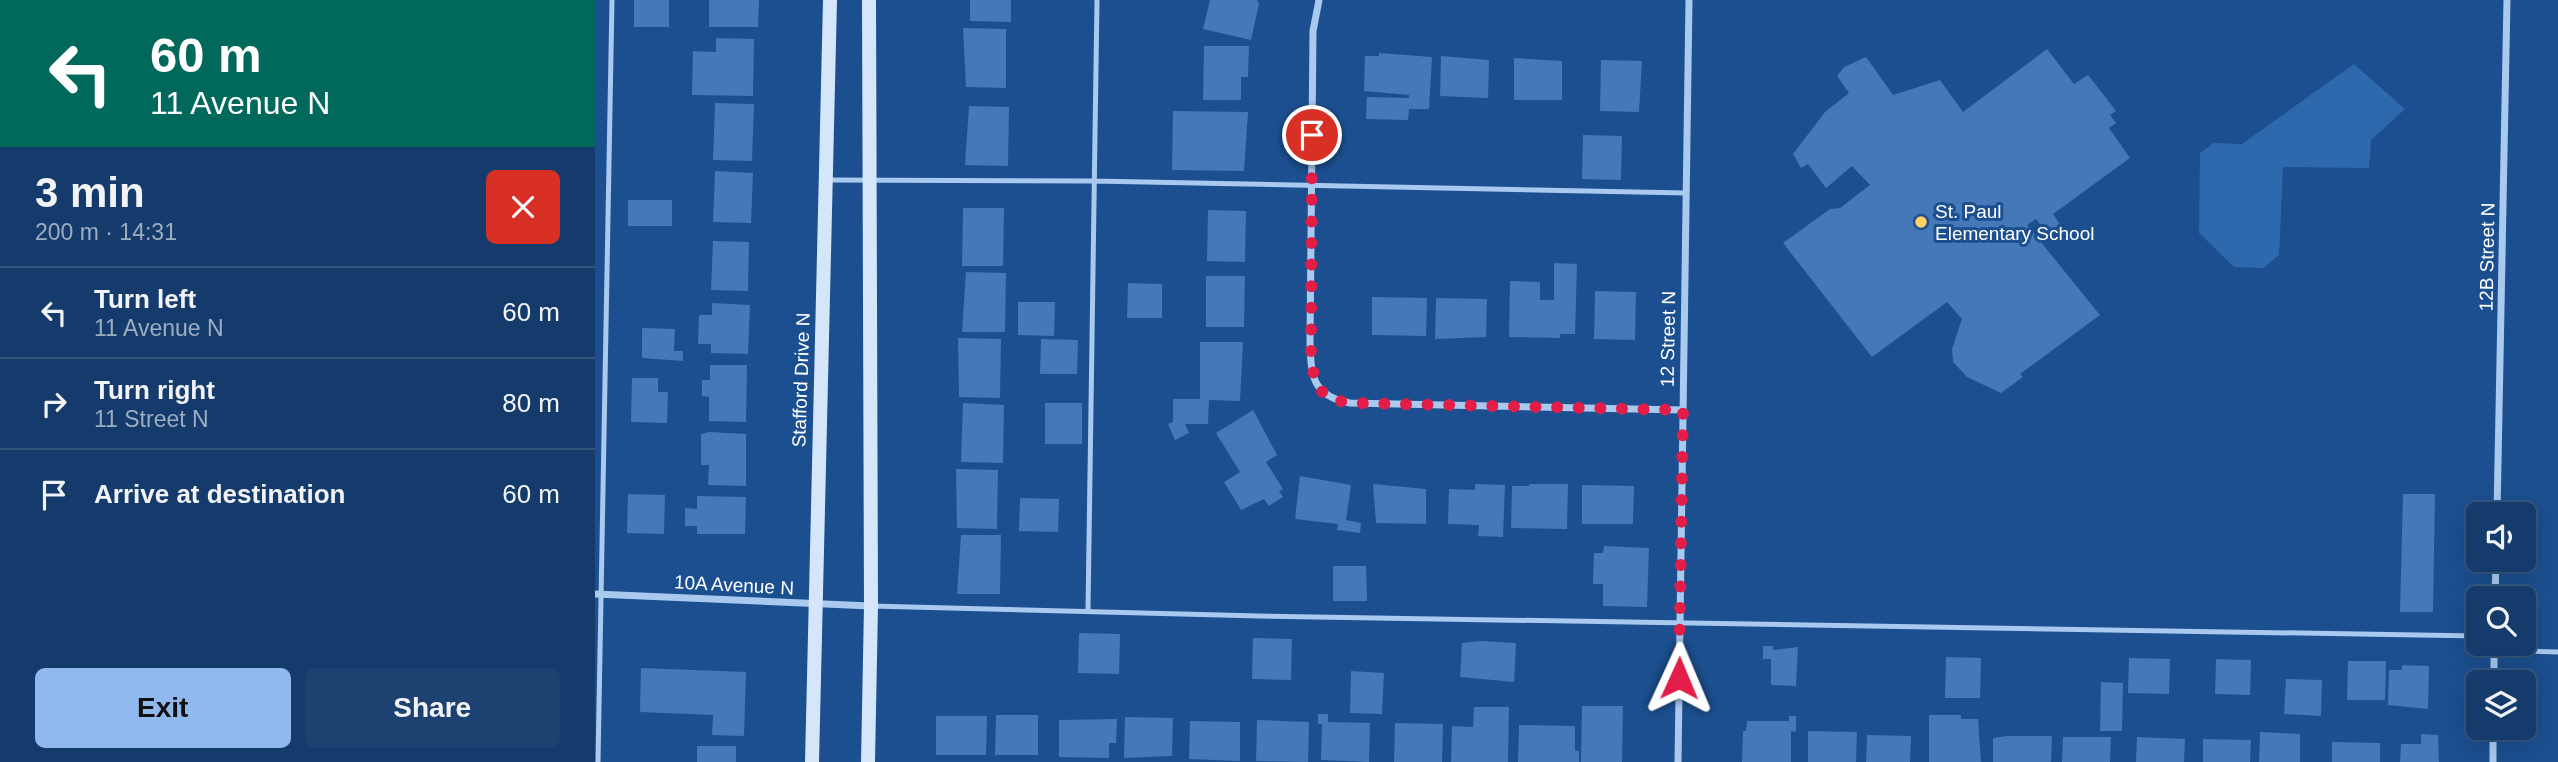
<!DOCTYPE html>
<meta charset="utf-8">
<style>
:root{--surface:#143b6b;--page:#1d4271;--text:#f1f3f6;--muted:#9dadc1;--line:#33557e;--accent:#90b9f0}
body{margin:0;font-family:Helvetica,sans-serif;background:var(--page);color:var(--text);height:100vh;display:flex;flex-direction:column;font-size:26px;white-space:nowrap}
*{box-sizing:border-box;margin:0}
p{font-size:23px;color:var(--muted)}
.icon{flex:none;width:38px;height:38px;fill:none;stroke:currentColor;stroke-width:2;stroke-linecap:round;stroke-linejoin:round}
.map{position:relative;flex:1;overflow:hidden}
.sheet{display:flex;flex-direction:column;background:var(--surface);width:595px}
.sheet>*{flex:none}
.top-card{background:#00695c;color:#fff;overflow:hidden}
.fabs{position:absolute;left:1871px;top:502px;display:grid;gap:14px}
.fabs a{display:grid;place-items:center;width:70px;height:70px;border-radius:10px;background:var(--surface);box-shadow:0 7px 28px #0002,0 0 0 2px var(--line);font-size:35px}
.pin{position:absolute;display:grid;place-items:center;width:60px;height:60px;color:#fff;margin:-30px;border:4px solid #fff;border-radius:50%;box-shadow:0 2px 7px #0007}
.me{position:absolute;width:77px;margin:-38px;rotate:1deg;stroke-linejoin:round;filter:drop-shadow(0 0 5px #0008)}
.turn{display:flex;align-items:center;gap:24px;height:147px;padding:0 35px;font-size:32px}
.turn .icon{width:91px;height:91px;stroke-width:2.5}
.turn b{display:block;font-size:49px;line-height:60px}
.round{display:grid;place-items:center;flex:none;width:74px;height:74px;border-radius:10px;background:var(--page)}
.headline{display:flex;align-items:center;justify-content:space-between;height:119px;padding:0 35px}
h1{font-size:42px;font-weight:600;line-height:52px}
.action{display:flex;gap:14px;margin-top:auto;padding:14px 35px}
.action a{flex:1;height:80px;border-radius:10px;background:var(--accent);color:#111;font-size:28px;font-weight:600;line-height:80px;text-align:center}
.action a+a{background:var(--page);color:var(--text)}
ul{padding:0;list-style:none}
li{display:flex;align-items:center;gap:21px;height:91px;padding:0 35px;border-top:2px solid var(--line)}
li div{flex:1}
li b{display:block;font-size:26px}
li em{font-style:normal}
main{display:flex;flex:1;min-height:0}
.map>svg:first-child{display:block}
.green{fill:#2e69ad}
.building{fill:#4478b7}
.lines{fill:none;stroke-linecap:round;stroke-linejoin:round}
.lane{stroke:#a9c9ee;stroke-width:5}
.street{stroke:#a9c9ee;stroke-width:7}
.secondary{stroke:#d6e6fa;stroke-width:14}
.route{stroke:#e11d48;stroke-width:12;stroke-dasharray:0 21.6}
.poi-dot{fill:#ffd166;stroke:#1b4f8f;stroke-width:2.5}
.labels{text-anchor:middle;dominant-baseline:central;stroke-width:6;stroke-linejoin:round;paint-order:stroke}
.poi-label{font-size:19px;fill:#fff;stroke:#1b4f8f;text-anchor:start}
.street-label{font-size:19px;fill:#fff;stroke:#1b4f8f}
</style>
<main>
<section class="sheet">
<div class="top-card">
<div class="turn"><svg class="icon" aria-label="left" viewBox="0 0 24 24"><path d="M17 20v-9H6M10 6l-5 5 5 5"/></svg><div><b>60 m</b>11 Avenue N</div></div>
</div>
<div class="headline"><div><h1>3 min</h1><p>200 m · 14:31</p></div><a class="round" style="background:#d93025;color:#fff"><svg class="icon" aria-label="close" viewBox="0 0 24 24"><path d="M6 6l12 12M18 6L6 18"/></svg></a></div>
<ul>
<li><svg class="icon" aria-label="left" viewBox="0 0 24 24"><path d="M17 20v-9H6M10 6l-5 5 5 5"/></svg><div><b>Turn left</b><p>11 Avenue N</p></div><em>60 m</em></li>
<li><svg class="icon" aria-label="right" viewBox="0 0 24 24"><path d="M7 20v-9h11M14 6l5 5-5 5"/></svg><div><b>Turn right</b><p>11 Street N</p></div><em>80 m</em></li>
<li><svg class="icon" aria-label="arrive" viewBox="0 0 24 24"><path d="M6 21V4h12l-3 4 3 4H6"/></svg><div><b>Arrive at destination</b></div><em>60 m</em></li>
</ul>
<div class="action"><a>Exit</a><a>Share</a></div>
</section>
<div class="map">
<svg width="1963" height="762" viewBox="0 0 1963 762">
<rect width="100%" height="100%" fill="#1b4f8f"/>
<path class="green" d="M1759,64l51,45 -34,31 -2,28 -86,-1 -4,88 -15,13 -30,-1 -35,-34 1,-80 14,-10 28,1z"/>
<path class="building" d="M39,0h35v27h-35z
M114,0h50l-1,27h-49z
M375,0h41v22l-41,-1z
M615,0h47l2,4 -8,36 -48,-11z
M368,28l43,1v59l-40,-1z
M121,38l38,1 -1,57 -61,-1 1,-44 23,1z
M609,46h45l-1,31h-7v23h-38z
M1452,49l27,35 14,-9 15,19 13,17 -6,4 6,8 -7,5 21,30 -77,56 8,12 -14,7 -11,-14 -9,6 73,90 -80,59 3,3 -22,16 -34,-16 -14,-15 -1,-13 10,-30 -15,-17 -75,55 -89,-114 47,-34 10,-1 30,-23 -18,-19 -26,22 -18,-24 -7,4 -8,-14 32,-42 24,-19 -12,-17 7,-9 22,-10 27,38 47,-15 23,32z
M784,53l53,4 -3,52h-20l-1,11 -42,-1 1,-22 42,1v-3l-45,-4 1,-35h14z
M846,56l48,4 -1,38 -48,-2z
M919,58l48,3v39h-48z
M1006,60l41,1 -3,51 -39,-1z
M120,103l39,1 -2,57 -39,-1z
M374,106l40,1 -1,59 -43,-1z
M578,111l75,1 -4,59 -72,-1z
M988,135l39,1 -1,44 -39,-1z
M120,171l38,2 -2,50 -38,-1z
M33,200h44v26h-44z
M368,208h41l-1,58h-41z
M613,210l38,1 -1,51 -38,-1z
M118,241l36,1 -1,49 -37,-1z
M959,263l23,1 -2,70h-15v4l-51,-1 1,-56 30,1v18h14z
M371,272l40,1 -1,59h-43z
M611,276h39l-1,51h-38z
M533,283l34,1v34h-35z
M1000,291l41,1 -1,48 -41,-1z
M777,297l55,1 -1,38 -54,-1z
M841,298l51,1 -1,38 -51,2z
M423,302h37l-1,34 -36,-1z
M117,303l38,2 -2,49 -37,-1v-9h-13l1,-29h13z
M47,328l33,1 -1,22h9v10l-41,-3z
M363,338l43,1 -1,59 -41,-1z
M446,339l37,1 -1,34h-37z
M605,342h43l-3,59 -31,-1 -1,24h-23l4,9 -14,7 -7,-16 5,-2v-23h27z
M115,365h37l-1,57 -37,-1v-24l-7,-1v-16h8z
M37,378h26v14h10l-1,31 -36,-1z
M368,403l41,2 -1,58 -42,-1z
M450,403h37v41h-37z
M658,410l24,45 -11,7 17,27 -4,2 4,6 -14,9 -5,-7 -23,11 -17,-28 16,-10 -24,-39z
M114,432l37,2v52l-38,-1 1,-20h-8v-31z
M361,469l42,1 -1,59 -40,-1z
M705,476l51,9 -5,35 15,3 -1,10 -23,-3 1,-6 -43,-5z
M778,484l53,5v35l-50,-1z
M880,484l30,1 -2,52 -25,-1 1,-11 -31,-1 1,-35 26,1z
M934,484h39l-1,45 -56,-1 1,-42h17z
M987,485l52,1 -1,38h-51z
M33,494l37,1 -1,39 -37,-1z
M1808,494h32l-2,118h-33z
M102,496l49,1 -1,37h-48v-8h-12v-18l12,1z
M425,498l39,1 -1,33 -39,-1z
M366,535h40l-1,59h-43z
M1009,546l45,2 -2,59 -44,-1v-22h-10l1,-31h9z
M738,566h33l1,35h-34z
M484,633l41,1 -1,40 -41,-1z
M658,638l39,1 -1,41 -39,-1z
M886,641l35,2 -2,39 -54,-5 2,-34z
M1168,646h10v4l25,-3 -2,39 -25,-1v-26h-8z
M1351,657l35,1 -1,40h-35z
M1534,658l41,1 -1,35 -41,-1z
M1621,659l35,1 -1,35 -35,-1z
M1753,661h38l-1,39h-38z
M1807,665l27,1 -1,43 -40,-4 1,-35h13z
M46,668l105,4 -2,64 -32,-1 1,-20 -73,-3z
M756,671l33,2 -2,41 -32,-1z
M1691,679l36,1 -1,36 -37,-2z
M1506,682l22,1 -1,48h-22z
M987,706h41l-1,56h-41z
M879,707h35l-1,55h-57l1,-36 21,1z
M723,714h10v8l42,1 -1,39 -48,-2 1,-36h-4z
M401,715h42v40h-43z
M1334,715h32v4h17l3,43h-52z
M341,716h51l-1,39h-50z
M1194,716h7v16l-5,-1v31h-49l1,-31h3l1,-10h42z
M530,717l48,1 -1,38 -48,2z
M522,719l-1,24h-7v15l-50,-1v-37z
M662,720l52,2 -1,40 -52,-1z
M595,721l50,1v39l-51,-2z
M800,723l48,1 -1,38h-48z
M924,725l56,1v25h4v11h-61z
M1213,731l49,1 -1,30h-48z
M1665,732l40,2v28h-41z
M1826,734l17,1 1,27h-39l1,-18h20z
M1272,735l44,1 -1,26h-44z
M1412,736h45l-1,26h-58v-24z
M1468,737h48l-1,25h-48z
M1542,737l48,2 -1,23h-48z
M1608,739l48,1 -1,22h-47z
M1737,742l48,1v19h-48z
M102,746h39v16h-39z"/>
<g class="lines">
<path class="lane" d="M234,180l265,1 592,12
M276,606l388,10 1219,20
M493,610l9,-610
M1899,650l64,2
M3,762l14,-762"/>
<path class="street" d="M724,0l-6,31 -3,311c1,34 2,54 40,61l333,7
M1902,514l10,-514
M0,594l276,12
M1900,598l1,-38
M1899,682v-38
M1083,762l11,-762
M1898,762v-34"/>
<path class="secondary" d="M217,762l18,-762
M273,762l3,-156 -2,-606"/>
</g>
<g class="lines">
<path class="route" d="M717,135l-1,221c3,31 8,42 39,47l333,7 -4,268"/>
</g>
<circle class="poi-dot" cx="1326" cy="222" r="7"/>
<g class="labels">
<g class="poi-label">
<text x="1340" y="211">St. Paul<tspan x="1340" dy="22">Elementary School</tspan></text>
</g>
<g class="street-label">
<text transform="translate(1892 257) rotate(-89)">12B Street N</text>
<text transform="translate(1073 339) rotate(-89)">12 Street N</text>
<text transform="translate(206 380) rotate(-88)">Stafford Drive N</text>
<text transform="translate(139 585) rotate(3)">10A Avenue N</text>
</g>
</g>
</svg>
<div class="fabs">
<a><svg class="icon" aria-label="sound" viewBox="0 0 24 24"><path d="M4 9h4l5-4v14l-5-4H4zM17 9q2 3 0 6"/></svg></a>
<a><svg class="icon" aria-label="search" viewBox="0 0 24 24"><circle cx="10" cy="10" r="6"/><path d="M15 15l6 6"/></svg></a>
<a><svg class="icon" aria-label="layers" viewBox="0 0 24 24"><path d="M12 4l9 5-9 5-9-5zM3 14l9 5 9-5"/></svg></a>
</div>
<div class="pin" style="left:717px;top:135px;background:#d93025"><svg class="icon" aria-label="arrive" viewBox="0 0 24 24"><path d="M6 21V4h12l-3 4 3 4H6"/></svg></div>
<svg class="me" style="left:1084px;top:678px" viewBox="-20 -20 40 40"><path d="M0-17L14 15 0 8-14 15z" fill="#e11d48" stroke="#fff" stroke-width="4"/></svg>
</div>
</main>
